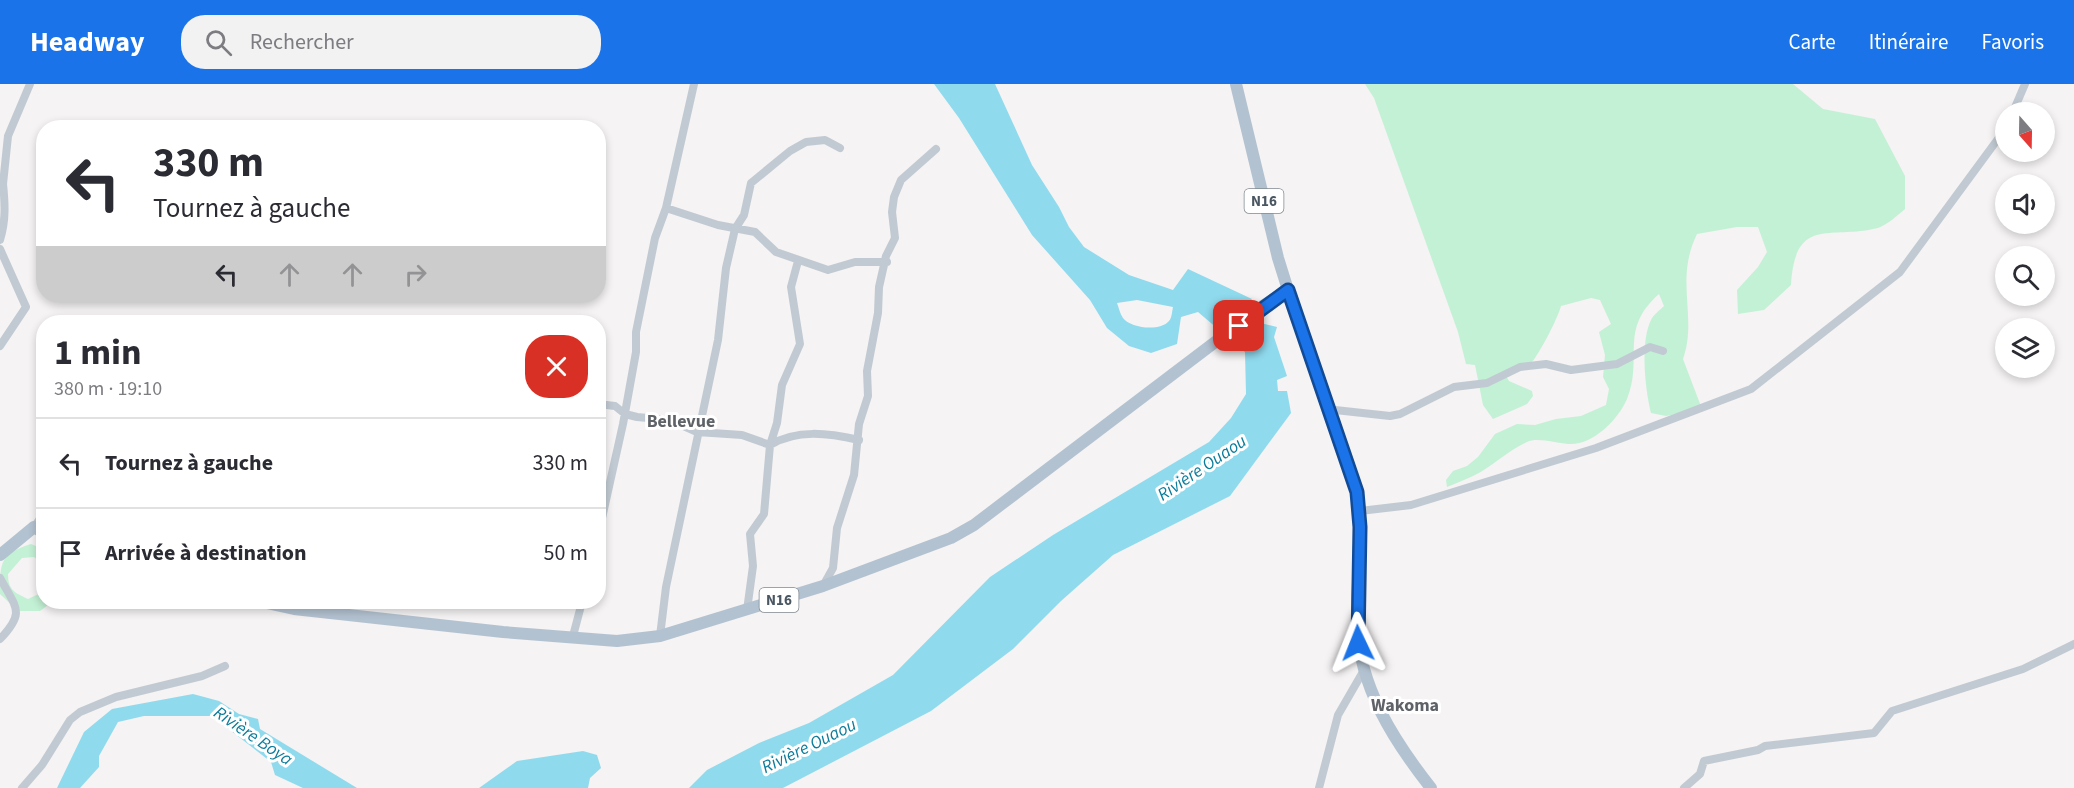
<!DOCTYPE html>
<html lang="fr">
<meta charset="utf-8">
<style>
:root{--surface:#fff;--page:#f2f2f3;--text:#2b2b33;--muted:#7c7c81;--line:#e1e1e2;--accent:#1a73e8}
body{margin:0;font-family:"Source Sans 3",sans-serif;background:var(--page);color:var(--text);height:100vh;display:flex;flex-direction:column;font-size:22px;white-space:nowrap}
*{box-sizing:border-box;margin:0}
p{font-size:20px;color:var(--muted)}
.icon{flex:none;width:33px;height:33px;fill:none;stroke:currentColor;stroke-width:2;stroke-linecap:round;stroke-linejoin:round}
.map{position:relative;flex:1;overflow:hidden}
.sheet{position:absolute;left:36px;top:231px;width:570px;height:294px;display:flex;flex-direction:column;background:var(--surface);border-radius:24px;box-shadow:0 3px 9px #0003}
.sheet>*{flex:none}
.guide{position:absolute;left:36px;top:36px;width:570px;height:183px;border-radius:24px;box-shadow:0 3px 9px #0003;background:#fff;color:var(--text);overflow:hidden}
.needle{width:39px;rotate:160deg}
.controls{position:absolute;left:1995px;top:18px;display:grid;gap:12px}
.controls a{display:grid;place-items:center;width:60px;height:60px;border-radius:50%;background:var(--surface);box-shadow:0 3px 9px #0003;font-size:30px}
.pin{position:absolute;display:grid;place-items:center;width:51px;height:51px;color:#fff;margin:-26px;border-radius:12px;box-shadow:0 3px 9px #0006}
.me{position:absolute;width:66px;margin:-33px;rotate:358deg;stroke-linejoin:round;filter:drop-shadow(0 0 4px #0008)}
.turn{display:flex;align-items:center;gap:21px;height:126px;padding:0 18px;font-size:27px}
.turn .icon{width:78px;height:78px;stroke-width:2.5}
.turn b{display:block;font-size:42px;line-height:51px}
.lanes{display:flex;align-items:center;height:57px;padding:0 18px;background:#0003;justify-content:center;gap:30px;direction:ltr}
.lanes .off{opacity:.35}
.round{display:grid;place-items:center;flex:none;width:63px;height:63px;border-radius:24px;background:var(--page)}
.overview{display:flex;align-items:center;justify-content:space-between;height:102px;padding:0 18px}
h1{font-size:36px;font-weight:700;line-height:45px}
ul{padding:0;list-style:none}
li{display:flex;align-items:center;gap:18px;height:90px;padding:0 18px;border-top:2px solid var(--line)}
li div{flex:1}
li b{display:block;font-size:22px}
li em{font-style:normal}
header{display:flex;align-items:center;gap:36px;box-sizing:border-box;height:84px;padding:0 30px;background:var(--accent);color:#fff}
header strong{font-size:28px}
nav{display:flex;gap:33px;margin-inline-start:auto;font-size:21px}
.search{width:420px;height:54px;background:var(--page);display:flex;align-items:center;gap:15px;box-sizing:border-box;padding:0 21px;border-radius:24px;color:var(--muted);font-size:22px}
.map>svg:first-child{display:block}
.green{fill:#c3f1d5}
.water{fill:#90daee;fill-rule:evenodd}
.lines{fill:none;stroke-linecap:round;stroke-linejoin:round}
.street{stroke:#c1cad2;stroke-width:8}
.primary{stroke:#b3c2d1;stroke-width:12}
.route-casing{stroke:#114b97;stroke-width:15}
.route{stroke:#1a73e8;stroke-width:10}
.labels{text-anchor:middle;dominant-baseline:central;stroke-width:6;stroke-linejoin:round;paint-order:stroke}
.shield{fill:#fff;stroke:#808990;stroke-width:1.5}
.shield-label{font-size:15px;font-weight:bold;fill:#4a5661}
.neighbourhood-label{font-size:18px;font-weight:bold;fill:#5f6368;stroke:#fff}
.water-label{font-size:18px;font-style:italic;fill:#0c7c9b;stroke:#fff}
</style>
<header>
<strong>Headway</strong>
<div class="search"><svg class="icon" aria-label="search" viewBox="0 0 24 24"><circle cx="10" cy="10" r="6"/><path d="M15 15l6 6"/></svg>Rechercher</div>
<nav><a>Carte</a><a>Itinéraire</a><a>Favoris</a></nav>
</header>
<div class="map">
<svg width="2074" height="704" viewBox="0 0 2074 704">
<rect width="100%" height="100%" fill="#f5f3f3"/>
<path class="green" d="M1365,0h428l30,25 52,10 30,57v33c-7,6 -18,16 -27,19 -48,12 -83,-13 -87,57l-27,25 -26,4 -1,-24 21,-23 9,-15 -9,-25h-21l-40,7c-23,47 1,82 -14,125l19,50 -36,7 -15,-3c-6,-24 -11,-71 0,-93 2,-5 9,-10 13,-14l-5,-12c-41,36 -15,64 -32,105 -9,21 -35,47 -59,45 -12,-1 -31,-7 -41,-2 -19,8 -35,25 -54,34 -8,4 -17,7 -26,11l-1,-7 7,-9 14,-5 11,-9 17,-23 22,-10 18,1 21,-6 25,-3 25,-11 3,-16 -6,-12 2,-22 -6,-23 12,-8 -11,-24 -9,-2 -30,8c-4,14 -18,40 -26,52 -6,10 -20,13 -29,18l3,5 23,10 1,5 -6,8 -34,15 -10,-14 -8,-40 -9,-1 -8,-32 -84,-234z
M31,460l12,5v15l-9,-7 -12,1 -14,16c0,16 7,19 20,25l15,-7 1,10h8l-12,9h-22l-18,-17c0,-32 0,-40 31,-50z"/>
<path class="water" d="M934,0h61l37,81 27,42 10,20 15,20 45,28 44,15 15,-21 64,30 -6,9 6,13 25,6 -3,10 13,39 -10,4 1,11h9l4,22 -61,83 -117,59 -52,46 -48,48 -82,62 -148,77h-94l18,-18 52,-27 50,-20 84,-48 97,-98 63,-42 156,-93 22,-24 15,-24 -1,-42 -47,-40 -17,5 -4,27 -26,9 -22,-7 -22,-18 -17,-28 -58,-65 -73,-117zM1137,216l36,7c-1,4 -1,11 -4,14 -9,11 -39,7 -46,-3 -3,-4 -4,-10 -6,-15z
M193,610l26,7 20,13 19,5 2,10 97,59h-54l-28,-13 -4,-13 -59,-46h-68l-26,6 -19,34v11l-19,21h-23l27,-56 28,-23z
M583,667l14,4 4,13 -11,10 -2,10h-109l38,-27z"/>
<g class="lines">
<path class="street" d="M2013,28l12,-28
M0,97l3,3c2,19 3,37 -3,56
M3,100l5,-48 22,-52
M666,124l52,17 37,7 21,20 52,18 27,-8h32
M0,165l26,58 -26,39
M598,320l17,2 10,8 12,3 33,3 27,12 45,3 28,10c27,-16 58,-12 89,-5
M1326,325l64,7 10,-2 54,-27 33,-4 33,-16 26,-3 25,6 46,-6 33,-17 13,4
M1360,427l51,-6 185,-57 155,-59 149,-117 106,-144
M34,443l10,-14
M598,452l25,-112 13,-72v-20l19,-94 11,-30 28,-124
M0,494c16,30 26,34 0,61
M823,502l10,-18 4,-40 17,-53 5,-51 9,-28 -1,-25 11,-58 1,-26 7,-31 9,-18 -3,-26 2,-15 7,-17 35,-31
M747,526l6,-44 -3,-32 14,-20 6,-69 7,-22 5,-38 18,-41 -9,-57 7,-26
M573,552l9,-34
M660,552l6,-49 52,-247 8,-72 9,-39 9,-14 7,-32 39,-32 16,-9 19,-2 15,8
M22,704l20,-23 28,-45 10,-8 36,-15 86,-21 23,-10
M1319,704l19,-73 26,-45
M1684,704l16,-14 4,-13 54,-11 7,-4 109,-13 18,-22 131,-42 51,-25"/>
<path class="primary" d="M1288,206l69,202c7,44 -1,88 0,132 2,63 37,117 74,164
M0,471l34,-28 10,6
M262,518l32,7 209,23 114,9 43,-5 163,-50 128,-48 23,-13 290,-220 24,-15 -10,-32 -42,-174"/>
</g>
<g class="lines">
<g class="route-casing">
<path id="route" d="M1239,242l49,-36 69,202 3,35 -2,116"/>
</g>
<use href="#route" class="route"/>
</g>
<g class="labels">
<g class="shield">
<rect x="1244.5" y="105" width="39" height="24" rx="4.5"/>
<rect x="759.5" y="504" width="39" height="24" rx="4.5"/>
</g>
<g class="shield-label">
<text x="1264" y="117">N16</text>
<text x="779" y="516">N16</text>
</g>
<g class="neighbourhood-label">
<text x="681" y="337">Bellevue</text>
<text x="1405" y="621">Wakoma</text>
</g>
<g class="water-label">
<text transform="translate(1202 384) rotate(-34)">Rivière Ouaou</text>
<text transform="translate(253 652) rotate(34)">Rivière Boya</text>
<text transform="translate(809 662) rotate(-26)">Rivière Ouaou</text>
</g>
</g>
</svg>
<div class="controls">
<a><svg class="needle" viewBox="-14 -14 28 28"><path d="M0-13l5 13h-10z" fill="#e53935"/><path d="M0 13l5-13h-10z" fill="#7c7c81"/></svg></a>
<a><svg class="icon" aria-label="sound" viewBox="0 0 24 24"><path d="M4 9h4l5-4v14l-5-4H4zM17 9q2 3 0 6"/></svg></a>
<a><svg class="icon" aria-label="search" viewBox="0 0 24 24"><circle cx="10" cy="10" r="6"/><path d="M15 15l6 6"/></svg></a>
<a><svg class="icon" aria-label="layers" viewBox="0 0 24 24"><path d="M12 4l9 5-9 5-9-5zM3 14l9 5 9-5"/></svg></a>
</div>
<div class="pin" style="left:1239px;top:242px;background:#d93025"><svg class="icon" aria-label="arrive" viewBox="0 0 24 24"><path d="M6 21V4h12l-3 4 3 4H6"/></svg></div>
<svg class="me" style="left:1358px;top:559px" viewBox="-20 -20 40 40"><path d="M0-17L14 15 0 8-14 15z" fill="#1a73e8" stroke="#fff" stroke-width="4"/></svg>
<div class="guide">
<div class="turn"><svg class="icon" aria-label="left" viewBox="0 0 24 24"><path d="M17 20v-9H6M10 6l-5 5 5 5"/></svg><div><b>330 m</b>Tournez à gauche</div></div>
<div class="lanes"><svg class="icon" aria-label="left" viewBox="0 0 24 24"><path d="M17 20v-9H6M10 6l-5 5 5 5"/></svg><svg class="icon off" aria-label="ahead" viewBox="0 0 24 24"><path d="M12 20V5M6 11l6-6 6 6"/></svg><svg class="icon off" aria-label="ahead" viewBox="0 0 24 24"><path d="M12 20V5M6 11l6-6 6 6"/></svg><svg class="icon off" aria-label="right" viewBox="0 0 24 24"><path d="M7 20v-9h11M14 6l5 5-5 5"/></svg></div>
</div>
<section class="sheet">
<div class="overview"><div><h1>1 min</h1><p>380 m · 19:10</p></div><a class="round" style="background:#d93025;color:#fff"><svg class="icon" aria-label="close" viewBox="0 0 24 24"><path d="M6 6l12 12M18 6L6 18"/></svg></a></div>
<ul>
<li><svg class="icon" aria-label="left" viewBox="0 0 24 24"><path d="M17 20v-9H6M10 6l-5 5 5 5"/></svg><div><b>Tournez à gauche</b></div><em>330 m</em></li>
<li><svg class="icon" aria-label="arrive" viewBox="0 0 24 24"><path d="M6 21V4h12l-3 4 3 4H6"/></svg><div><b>Arrivée à destination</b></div><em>50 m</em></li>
</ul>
</section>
</div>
